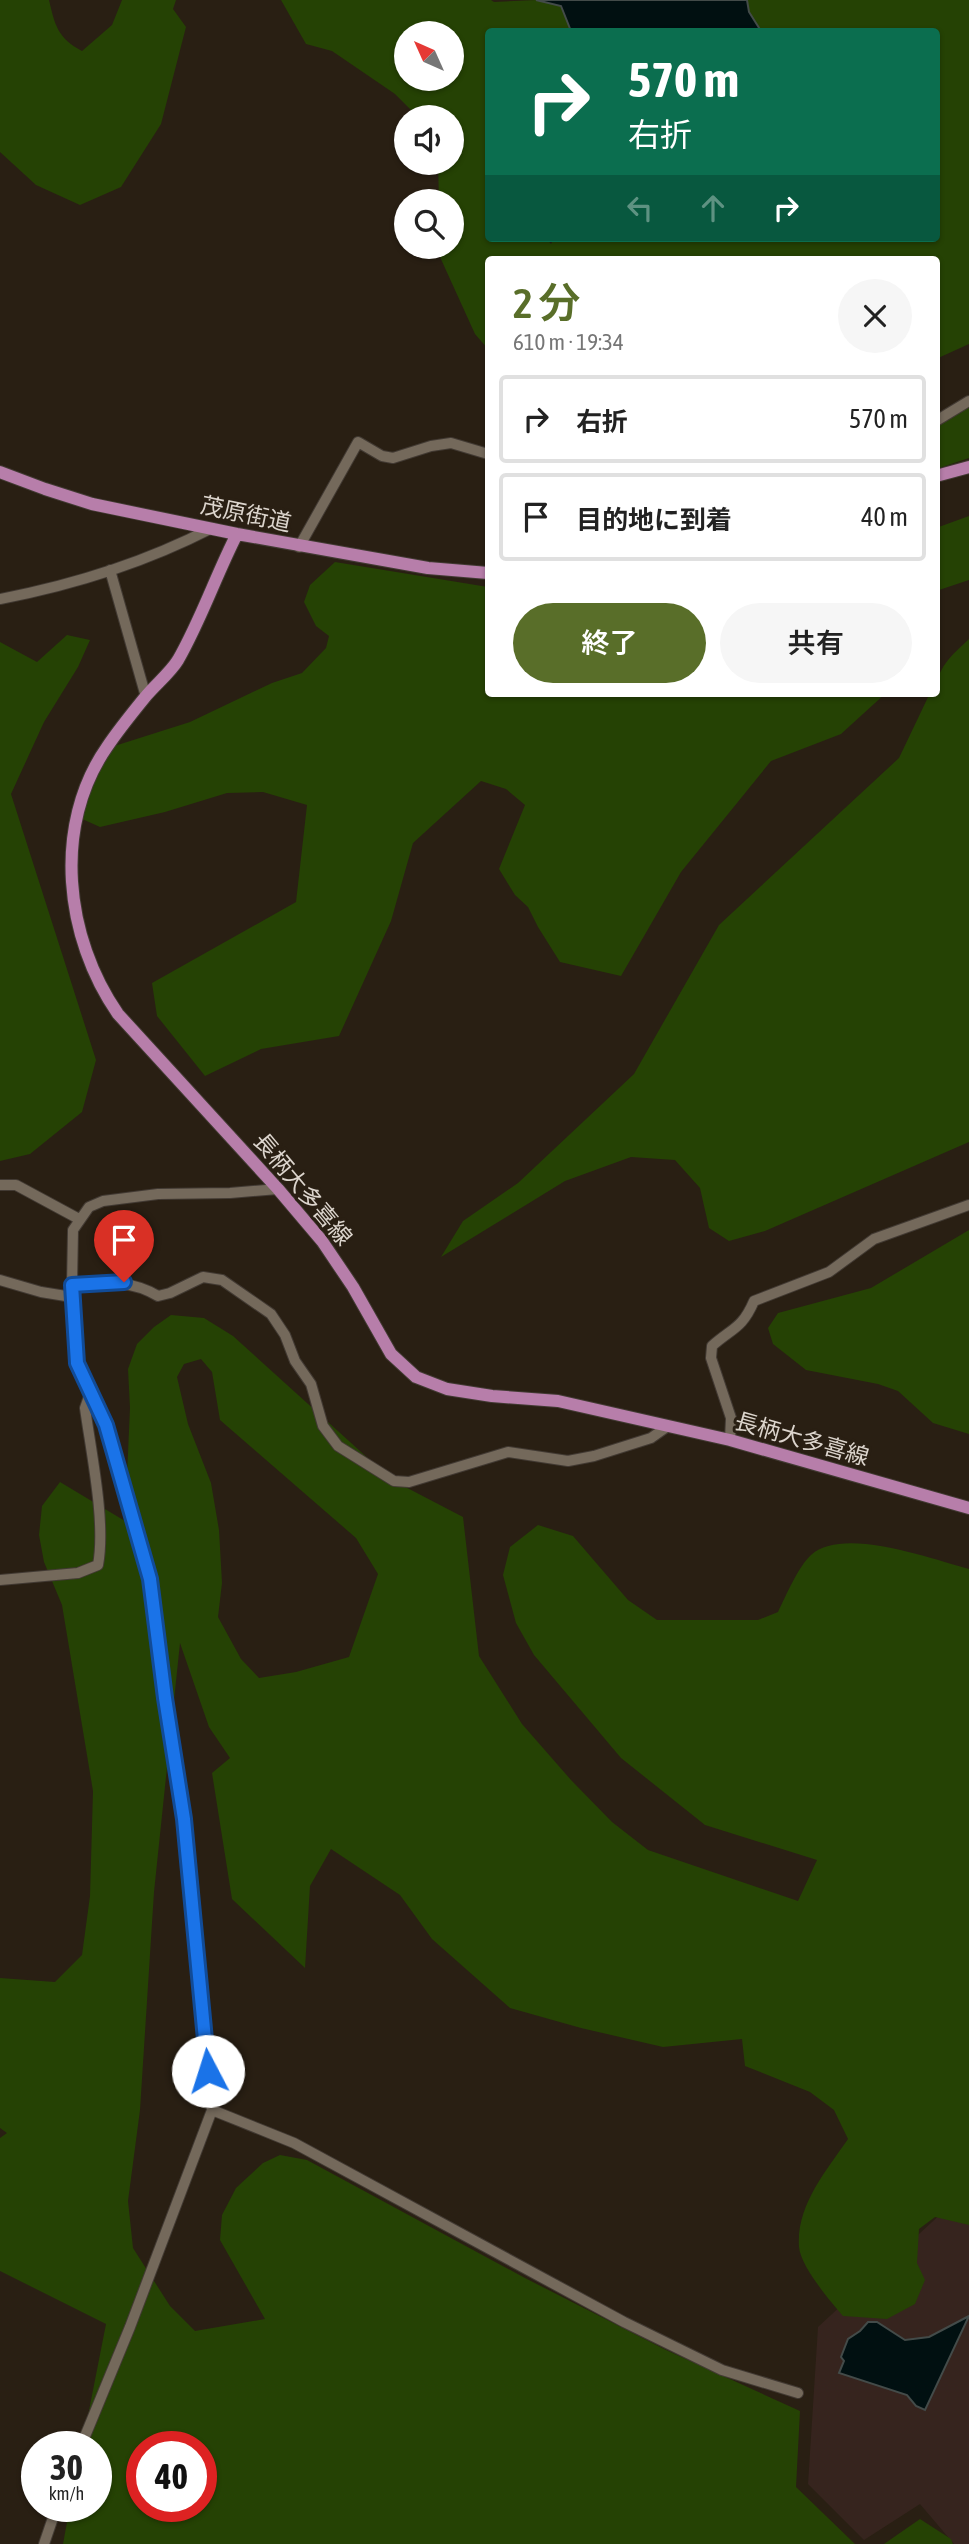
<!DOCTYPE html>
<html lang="ja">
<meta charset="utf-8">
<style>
:root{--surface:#fff;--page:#f6f6f6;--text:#222;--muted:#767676;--line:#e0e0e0;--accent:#596e29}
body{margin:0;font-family:"Asap Condensed","Noto Sans JP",sans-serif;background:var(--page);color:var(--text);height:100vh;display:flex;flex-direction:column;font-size:26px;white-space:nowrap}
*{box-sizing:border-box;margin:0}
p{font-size:23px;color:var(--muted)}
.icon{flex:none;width:38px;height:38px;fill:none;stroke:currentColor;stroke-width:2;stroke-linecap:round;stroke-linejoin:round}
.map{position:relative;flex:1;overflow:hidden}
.drawer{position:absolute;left:485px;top:256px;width:455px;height:441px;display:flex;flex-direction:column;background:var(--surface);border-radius:7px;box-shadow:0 2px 5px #0004}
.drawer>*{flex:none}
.hud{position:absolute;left:485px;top:28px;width:455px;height:214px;border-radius:7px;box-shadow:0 2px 5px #0004;background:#0b6e4f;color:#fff;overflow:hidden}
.needle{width:46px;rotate:315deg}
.tools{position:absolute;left:394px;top:21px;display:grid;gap:14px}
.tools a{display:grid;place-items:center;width:70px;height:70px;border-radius:50%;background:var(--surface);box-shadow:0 2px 5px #0004;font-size:35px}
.speed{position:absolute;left:21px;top:2431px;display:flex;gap:14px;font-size:35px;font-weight:700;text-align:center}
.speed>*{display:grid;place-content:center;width:91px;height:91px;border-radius:50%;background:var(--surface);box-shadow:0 2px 5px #0004;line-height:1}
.speed small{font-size:18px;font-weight:400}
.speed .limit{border:10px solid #d22;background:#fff;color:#111}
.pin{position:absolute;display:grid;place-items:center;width:60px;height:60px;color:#fff;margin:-72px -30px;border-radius:50% 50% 50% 0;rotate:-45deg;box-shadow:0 0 7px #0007}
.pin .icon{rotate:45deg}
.me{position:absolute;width:77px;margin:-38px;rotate:355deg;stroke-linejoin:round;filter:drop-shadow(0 0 5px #0008)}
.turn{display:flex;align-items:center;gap:24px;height:147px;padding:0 28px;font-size:32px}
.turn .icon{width:91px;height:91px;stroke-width:2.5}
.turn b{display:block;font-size:49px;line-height:60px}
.lanes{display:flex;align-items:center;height:66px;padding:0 28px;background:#0003;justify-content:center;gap:35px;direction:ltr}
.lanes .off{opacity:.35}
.round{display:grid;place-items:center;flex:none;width:74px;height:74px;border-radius:37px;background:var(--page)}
.summary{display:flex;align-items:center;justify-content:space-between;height:119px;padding:0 28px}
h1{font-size:42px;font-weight:600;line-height:52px;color:var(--accent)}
.primary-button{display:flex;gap:14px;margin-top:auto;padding:14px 28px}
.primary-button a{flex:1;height:80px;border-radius:42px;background:var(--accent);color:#fff;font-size:28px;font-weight:600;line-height:80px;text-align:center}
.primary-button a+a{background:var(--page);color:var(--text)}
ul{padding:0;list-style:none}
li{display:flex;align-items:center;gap:21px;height:88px;margin:0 14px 10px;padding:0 14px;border:4px solid var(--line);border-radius:7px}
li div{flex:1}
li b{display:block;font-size:26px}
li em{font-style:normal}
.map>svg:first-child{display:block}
.education{fill:#36241e}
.green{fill:#254204;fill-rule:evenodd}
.water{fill:#011011;stroke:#434b49;stroke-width:2}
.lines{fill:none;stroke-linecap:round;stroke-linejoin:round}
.minor-casing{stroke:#423a33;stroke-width:12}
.major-casing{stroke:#423a33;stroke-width:14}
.minor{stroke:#74695b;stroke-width:10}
.major{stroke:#b77eaa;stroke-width:12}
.route-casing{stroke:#114b97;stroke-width:18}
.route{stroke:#1a73e8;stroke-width:12}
.labels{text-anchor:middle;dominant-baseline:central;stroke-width:6;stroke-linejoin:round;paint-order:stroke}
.street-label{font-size:23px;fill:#dcd5cd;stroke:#291f13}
</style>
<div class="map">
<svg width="969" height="2544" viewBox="0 0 969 2544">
<rect width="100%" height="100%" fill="#291f13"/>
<path class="education" d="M969,2188v356h-15l-34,-40 -56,36 -56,-56 10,-157z"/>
<path class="green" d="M0,0h49c6,26 9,38 33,51l30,-26 10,-25h54l-3,9 13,18 -25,97 -40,63 -41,18 -44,-20 -36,-33z
M281,0h210l3,2 42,-2 25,6 10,25 -83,1v206h58l5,6 3,-6h382v-206l-175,-1 -12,-19 -2,-12h222v344l-33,15v-100h-448v90l-13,-15 -35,-77v-10h12v-46h-13l-1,-38h14v-46h-34l-23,-23 -63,-43 -26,-7zM406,33h46v46h-46z
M969,397v61l-33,11v-47z
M969,516v64l-33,11v-63z
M335,562l153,25v106h398l-45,41 -70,27 -90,111 -60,104 -61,-14 -22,-35 -10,-20 -13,-12 -16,-26 26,-64 -19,-16 -25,-8 -68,62 -22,78 -52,115 -78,13 -56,27 -48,-60 -5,-33 144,-81 11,-97 -44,-13 -36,1 -62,19 -65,15 -20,-9 25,-69 85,-27 82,-39 30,-10 24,-25 3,-12 -13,-10 -12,-24 6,-17z
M67,635l23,5 -12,27 -34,55 -33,72 85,266 -14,52 -52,42 -30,7v-519l37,20z
M969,639v503l-204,89 -36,10 -20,-13 -9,-40 -25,-28 -44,-3 -66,24 -124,76 22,-36 55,-38 116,-109 85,-149 180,-167 31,-65h6c0,-25 16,-38 33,-54z
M969,1230v204l-36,-11 -35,-32 -20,-7 -72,-14 -33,-26 -5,-16 10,-15 93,-25z
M171,1315l33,3 29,18 159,144 71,37 16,139 43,68 49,56 41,42 36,28 150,51 19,-41 -112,-35 -84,-67 -87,-103 -18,-32 -13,-48 7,-28 28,-22 35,11 55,64 29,20h101l20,-8c8,-16 20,-45 33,-57 32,-29 120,4 158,14v656l-34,-8 -16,12 -2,34 8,17 -10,24 -28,15 -44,-3c-13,-15 -42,-49 -44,-69 -3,-41 27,-76 49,-108l-14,-29 -24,-18 -65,-26 -3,-27 -79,8 -82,-19 -71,-20 -78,-69 -32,-44 -69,-46 -21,37 -5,82 -73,-69 -20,-126 18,-15 -21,-31 -29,-84 -26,249 -14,218 -12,91 5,47 37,58 25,25 70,-12 -45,-79 2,-25 14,-27 27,-25 17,-8 27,5 218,118 141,72 134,61 -4,76 59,57h-792l7,-38h26v-60h-14l24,-122 -106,-53v-133l7,-5 -7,-5v-150l55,4 27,-27 8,-59 3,-105 -31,-186 -18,-43 -5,-27 3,-29 18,-24 65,39 5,-113 -2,-39 9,-25 17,-17zM201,1359l11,13 8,48 136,118 22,36 -29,83 -53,15 -37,6 -18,-19 -23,-42 4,-34 -3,-53 -8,-47 -23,-59 -11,-47 7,-13zM142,2446h59v60h-59z
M920,2519l31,20 2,5h-69z"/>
<path class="water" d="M536,0h211l2,12 12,19h-190l-10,-25z
M969,2316l-44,94 -9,-4 -9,-11 -68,-22 5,-12 -3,-4 7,-18 12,-8 8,-9h9l28,18 24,-3z"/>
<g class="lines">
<g class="minor-casing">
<path id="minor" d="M936,421l33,-20
M299,547l59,-105 24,14 11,2 38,-12 20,-3 37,11
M110,570l36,127
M0,599c73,-14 146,-37 212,-71
M0,1185h16l63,34
M0,1280l41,12 31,5
M72,1285c32,-2 58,-6 86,11l12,-3 33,-16 19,3 49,34 14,21 10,26 16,23 12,42 15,20 56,35 15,1 99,-30 60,9 26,-5 57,-18 17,-12
M730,1440l1,-22 -20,-60 1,-12c20,-18 30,-17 42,-45l75,-29 45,-33 95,-34
M0,1580l78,-7 20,-8c8,-43 -7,-113 -13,-157l6,-17
M212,2110l82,33 330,179 98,48 76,23
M81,2446l49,-119 82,-217 -28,-291 -19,-121 -15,-119 -44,-154 -29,-62 -5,-78 1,-55 16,-23 14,-6 55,-7 72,-1 48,-4
M44,2544l13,-38"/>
</g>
<g class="major-casing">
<path id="major" d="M0,472l45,17 47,15 145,30 191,34 60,5
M936,476l33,-9
M237,534c-21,41 -36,86 -59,126 -8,13 -22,24 -32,36 -13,16 -27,33 -39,51 -55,79 -42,191 11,267l160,175 44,52 31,46 38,67 25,23 31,12 45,7 66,5 172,39 239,68"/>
</g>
<use href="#minor" class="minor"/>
<use href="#major" class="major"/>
</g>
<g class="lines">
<g class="route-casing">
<path id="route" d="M124,1282l-52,3 5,78 29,62 44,154 15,119 19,121 24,252"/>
</g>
<use href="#route" class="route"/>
</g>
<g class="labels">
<g class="street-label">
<text transform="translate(246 514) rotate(12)">茂原街道</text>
<text transform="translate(303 1189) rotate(50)">長柄大多喜線</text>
<text transform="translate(802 1439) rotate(16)">長柄大多喜線</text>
</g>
</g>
</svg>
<div class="tools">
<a><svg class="needle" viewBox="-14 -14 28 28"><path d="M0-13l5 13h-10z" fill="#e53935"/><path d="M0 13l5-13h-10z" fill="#767676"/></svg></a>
<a><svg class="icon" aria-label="sound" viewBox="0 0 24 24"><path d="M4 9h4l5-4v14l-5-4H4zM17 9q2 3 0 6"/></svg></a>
<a><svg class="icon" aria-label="search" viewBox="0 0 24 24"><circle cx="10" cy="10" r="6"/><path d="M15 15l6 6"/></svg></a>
</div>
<div class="speed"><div>30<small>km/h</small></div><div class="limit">40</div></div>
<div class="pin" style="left:124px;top:1282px;background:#d93025"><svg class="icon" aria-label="arrive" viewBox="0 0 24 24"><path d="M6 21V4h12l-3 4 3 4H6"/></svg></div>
<svg class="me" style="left:208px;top:2071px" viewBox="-20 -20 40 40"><circle r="19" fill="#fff"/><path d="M0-13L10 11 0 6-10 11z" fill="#1a73e8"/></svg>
<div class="hud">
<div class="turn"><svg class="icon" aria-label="right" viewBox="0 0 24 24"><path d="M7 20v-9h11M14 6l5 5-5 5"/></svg><div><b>570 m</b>右折</div></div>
<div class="lanes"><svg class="icon off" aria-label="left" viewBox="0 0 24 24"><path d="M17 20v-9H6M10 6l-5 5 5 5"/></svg><svg class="icon off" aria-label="ahead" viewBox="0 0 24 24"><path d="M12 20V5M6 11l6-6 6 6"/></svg><svg class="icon" aria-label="right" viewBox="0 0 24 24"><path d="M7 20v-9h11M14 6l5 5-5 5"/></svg></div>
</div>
<section class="drawer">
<div class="summary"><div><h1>2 分</h1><p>610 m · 19:34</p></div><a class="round"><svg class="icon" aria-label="close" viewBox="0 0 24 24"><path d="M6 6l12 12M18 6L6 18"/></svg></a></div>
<ul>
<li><svg class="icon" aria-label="right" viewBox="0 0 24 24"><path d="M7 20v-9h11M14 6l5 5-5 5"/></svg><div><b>右折</b></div><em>570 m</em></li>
<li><svg class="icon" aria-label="arrive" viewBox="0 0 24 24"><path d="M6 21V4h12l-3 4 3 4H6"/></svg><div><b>目的地に到着</b></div><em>40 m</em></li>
</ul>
<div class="primary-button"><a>終了</a><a>共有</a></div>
</section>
</div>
